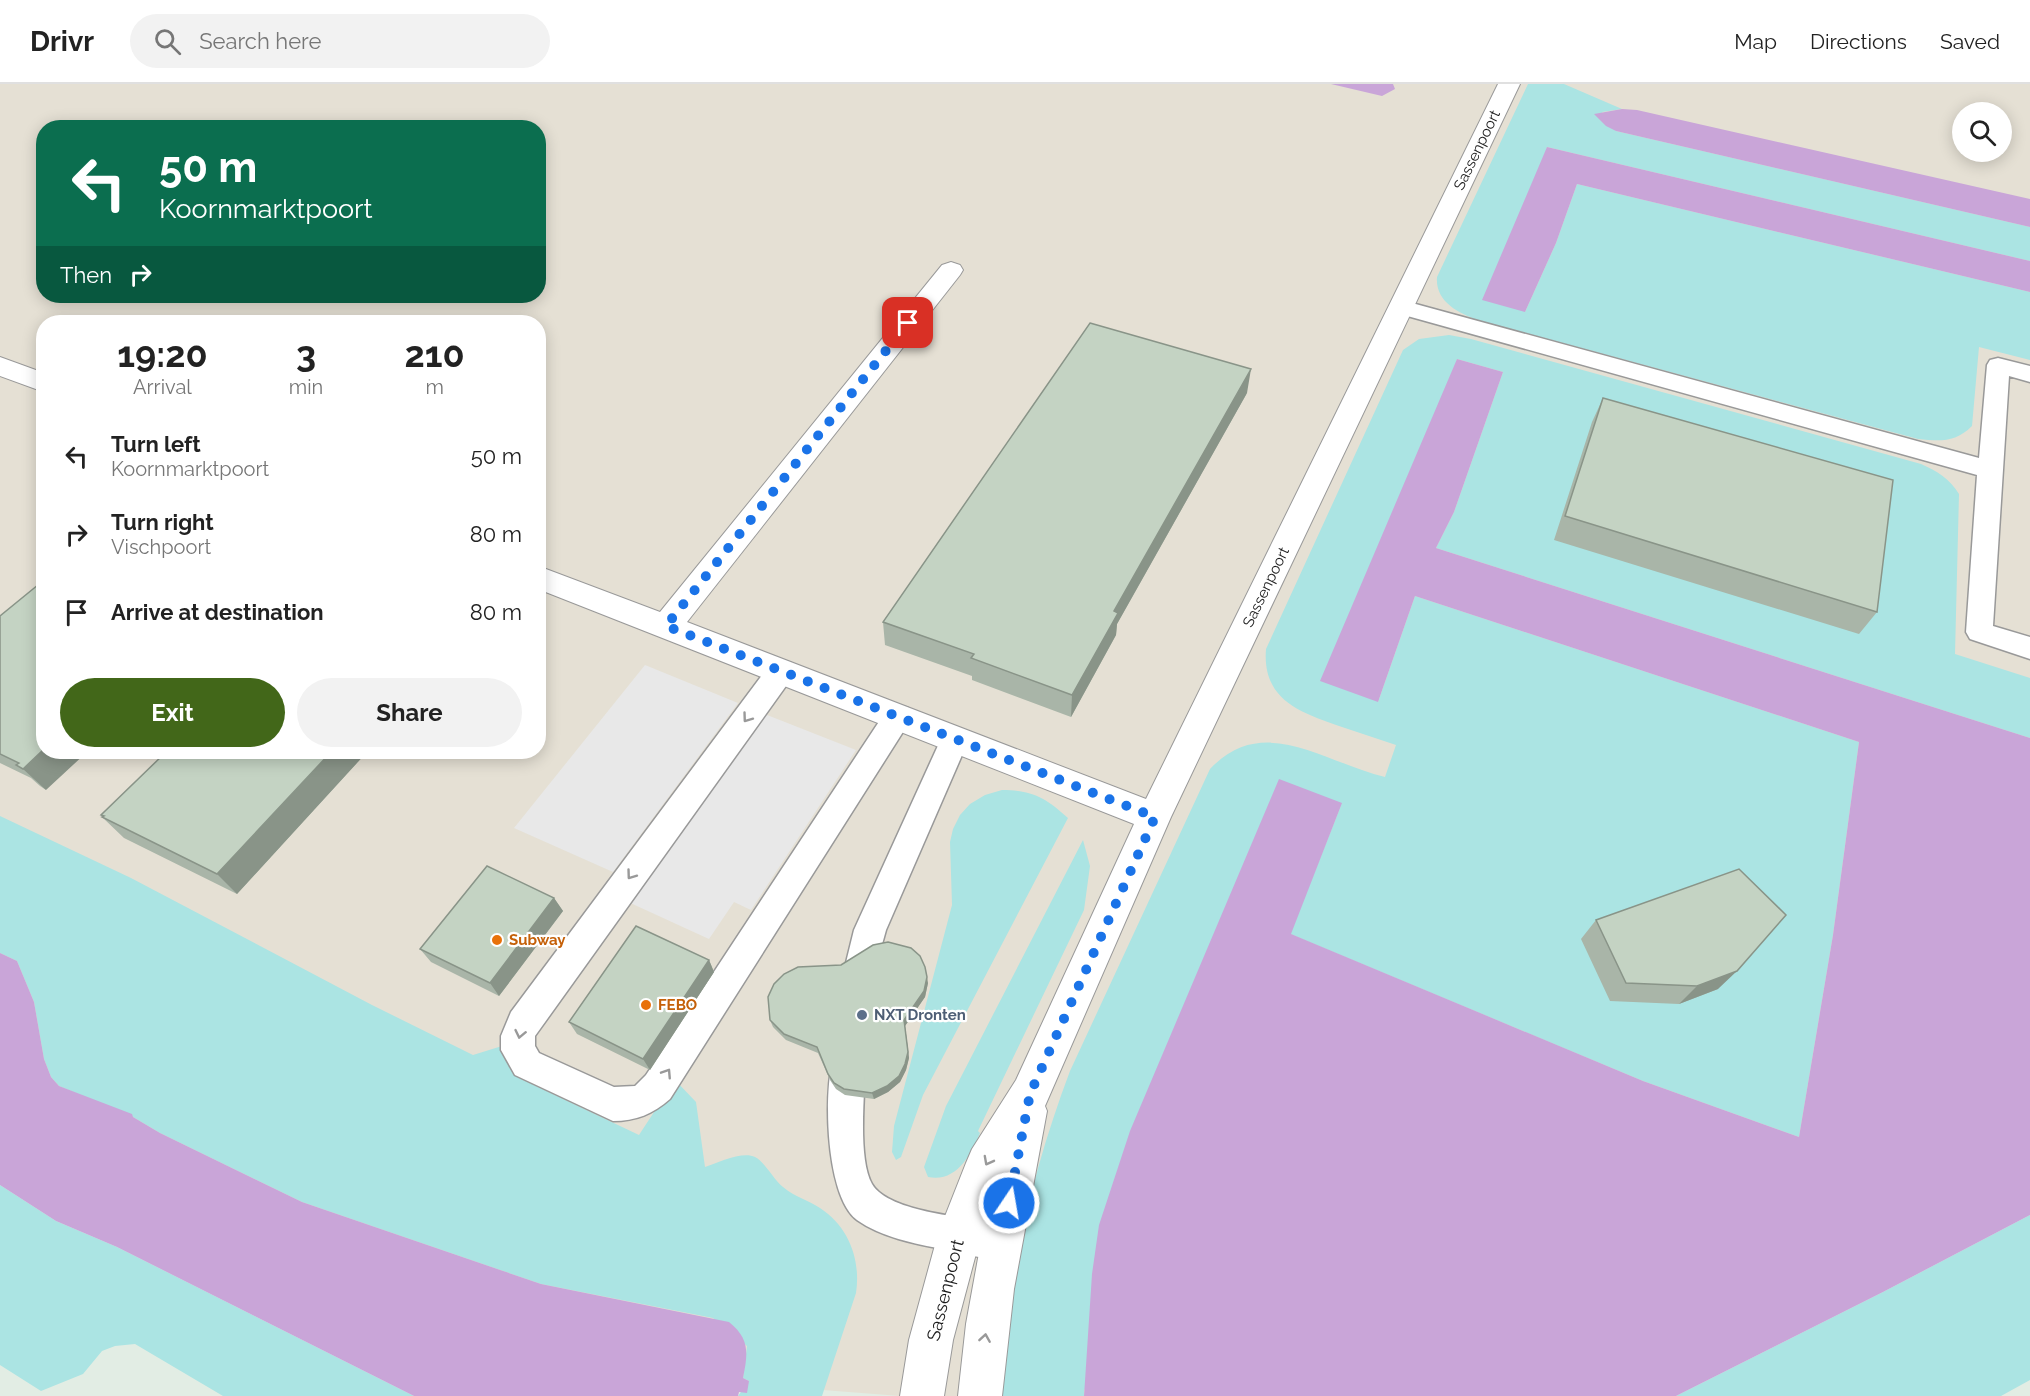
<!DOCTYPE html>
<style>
:root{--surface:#fff;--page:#f2f2f2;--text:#222;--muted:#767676;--line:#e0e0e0;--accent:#426719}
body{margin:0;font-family:Raleway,sans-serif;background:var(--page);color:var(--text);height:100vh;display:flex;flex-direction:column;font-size:22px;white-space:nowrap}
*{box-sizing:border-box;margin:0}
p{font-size:20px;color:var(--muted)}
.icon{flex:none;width:33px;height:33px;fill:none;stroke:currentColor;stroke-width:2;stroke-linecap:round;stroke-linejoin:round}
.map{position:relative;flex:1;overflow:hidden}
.side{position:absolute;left:36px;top:231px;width:510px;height:444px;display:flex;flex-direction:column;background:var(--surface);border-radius:24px;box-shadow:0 3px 15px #0003}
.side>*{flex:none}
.top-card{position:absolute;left:36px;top:36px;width:510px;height:183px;border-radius:24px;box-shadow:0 3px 15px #0003;background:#0b6e4f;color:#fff;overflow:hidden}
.controls{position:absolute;left:1952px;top:18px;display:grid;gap:12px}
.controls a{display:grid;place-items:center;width:60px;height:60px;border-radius:50%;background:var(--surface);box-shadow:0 3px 15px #0003;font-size:30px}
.pin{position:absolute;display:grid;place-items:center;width:51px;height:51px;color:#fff;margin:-26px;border-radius:12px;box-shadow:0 3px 9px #0006}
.me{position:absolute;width:66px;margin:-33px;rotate:12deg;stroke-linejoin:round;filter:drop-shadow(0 0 4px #0008)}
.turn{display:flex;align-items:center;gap:21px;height:126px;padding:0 24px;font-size:27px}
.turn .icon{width:78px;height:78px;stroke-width:2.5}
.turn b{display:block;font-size:42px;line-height:51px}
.then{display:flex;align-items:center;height:57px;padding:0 24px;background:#0003;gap:12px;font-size:22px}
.eta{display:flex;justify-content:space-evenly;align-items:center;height:102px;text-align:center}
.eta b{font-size:36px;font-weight:700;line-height:42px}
.action{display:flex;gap:12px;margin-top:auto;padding:12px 24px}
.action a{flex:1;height:69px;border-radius:36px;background:var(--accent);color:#fff;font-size:24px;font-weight:700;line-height:69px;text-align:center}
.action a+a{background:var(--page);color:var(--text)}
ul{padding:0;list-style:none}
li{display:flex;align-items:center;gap:18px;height:78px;padding:0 24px}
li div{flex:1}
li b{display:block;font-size:22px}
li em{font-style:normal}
header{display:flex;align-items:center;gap:36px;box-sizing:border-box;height:84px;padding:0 30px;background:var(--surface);border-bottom:2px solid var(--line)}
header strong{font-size:28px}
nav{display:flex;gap:33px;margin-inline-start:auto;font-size:21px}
.search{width:420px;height:54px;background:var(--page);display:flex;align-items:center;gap:15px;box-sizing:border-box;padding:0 21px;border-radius:33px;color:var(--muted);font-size:22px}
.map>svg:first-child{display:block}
.industrial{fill:#e5e0d4;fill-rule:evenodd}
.grass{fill:#abe4e3}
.parking{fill:#e8e8e8}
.water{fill:#c9a5d8}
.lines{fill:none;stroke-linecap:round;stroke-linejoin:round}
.lane-casing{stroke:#999;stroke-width:3}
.street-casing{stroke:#999;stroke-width:2}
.lane{fill:#fff;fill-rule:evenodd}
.street{fill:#fff;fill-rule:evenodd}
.wall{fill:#a9b5a8}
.shaded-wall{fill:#899488}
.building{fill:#c4d3c3;stroke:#899488;stroke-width:1.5}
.oneway{stroke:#999}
.route{stroke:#1a73e8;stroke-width:10;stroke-dasharray:0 18}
.food-dot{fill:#e8710a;stroke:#fff;stroke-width:2}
.service-dot{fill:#5c6f8a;stroke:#fff;stroke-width:2}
.labels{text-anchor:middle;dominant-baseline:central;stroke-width:4.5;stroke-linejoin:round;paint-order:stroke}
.street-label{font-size:15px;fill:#1c1c1c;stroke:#fff}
.food-label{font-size:15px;font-weight:bold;fill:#c56008;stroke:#fff;text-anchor:start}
.service-label{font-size:15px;font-weight:bold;fill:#4e5e75;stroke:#fff;text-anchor:start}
.near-street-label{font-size:18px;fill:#1c1c1c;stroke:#fff}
</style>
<header>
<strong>Drivr</strong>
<div class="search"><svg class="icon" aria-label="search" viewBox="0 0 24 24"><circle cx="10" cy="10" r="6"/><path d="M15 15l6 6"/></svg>Search here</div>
<nav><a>Map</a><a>Directions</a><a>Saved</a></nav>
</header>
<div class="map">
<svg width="2030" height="1312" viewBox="0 0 2030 1312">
<rect width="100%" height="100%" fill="#e2ede4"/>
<path class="industrial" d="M0,0h2030v1019l-791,293h-339l-296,-23 -604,-306zM1962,28h39v40h-39zM44,44h494v168h-494zM44,238h494v430h-494z"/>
<path class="grass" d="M1528,0h36l58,25 -20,3 14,19 414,96v34l-483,-114 -22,165 31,-69 21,-59 453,108v68l-51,-13 -7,79c-17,17 -32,15 -54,13l-440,-119c-20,-7 -43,-19 -41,-43z
M1449,251l22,4 450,125c16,7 29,15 38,30l-4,160 75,24v60l-594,-190 18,-36 49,-140 -46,-13 -79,343 37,-106 444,146 -26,193 -34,202 -156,-56 -353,-147 52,-131 -258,588v5h-83c2,-24 2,-49 5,-73 12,-87 33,-170 64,-252l140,-302c54,-57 115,-6 175,8l11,-32c-19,-6 -38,-13 -57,-19 -40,-14 -77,-27 -73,-77l137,-299 16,-11z
M1002,706c31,0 44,8 66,28l-145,277 -22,62 -5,3 -4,-8 2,-26 58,-221 -2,-63 3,-13 7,-14 10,-11 15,-9z
M0,732l131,62 241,127 101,50 29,-9 3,13 14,19 120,57 36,-55 21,22 9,65c13,-4 37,-16 50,-10 9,4 19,23 28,30 12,10 25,13 37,21 29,19 41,52 36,85l-34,103h-84l11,-15 -6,-3 4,-32 -34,-28 -172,-34 -239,-82 -142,-69 -27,-16 -74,-31 -8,-9 -7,-18 -10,-57 -17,-41 -17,-8z
M1083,756l7,26 -6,44 -106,221 2,2c-9,22 -24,50 -52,44l-4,-10 22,-61z
M0,1101l56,36 61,26 297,149h-191l-88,-52 -20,2 -13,5 -19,23 -42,17 -41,-26z
M2030,1131v165l-29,16h-325l207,-104z"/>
<path class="parking" d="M645,581l93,38 -125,169 -99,-44z
M762,629l94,37 -105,160 -17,-8 -25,37 -83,-38z"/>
<path class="water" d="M1331,0h62l2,5 -13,7z
M1622,25l15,1 393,89v28l-414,-96 -10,-5 -12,-12z
M1547,63l483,114v31l-453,-108 -21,59 -31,69 -43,-12z
M1457,275l46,13 -49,140 -18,36 594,190v477l-147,77 -207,104h-592l8,-122 7,-49 31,-94 149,-352 63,24 -51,131 352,147 156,56 34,-202 26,-193 -444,-146 -37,106 -58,-21z
M0,869l17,8 17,41 10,57 7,18 8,9 73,28 1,3 27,16 142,69 239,82 188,38c21,17 19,31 14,56l6,3 -2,12 -8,-1 -1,4h-324l-297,-149 -61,-26 -56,-36z"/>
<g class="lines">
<g class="lane-casing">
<path id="lane" d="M1401,216l578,158 8,-93 3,-5 8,-2 32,8v16l-21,-6 -16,250 37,11v22l-60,-20 -4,-7 11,-157 -584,-163 -3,-5 3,-5z
M781,576l10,3 4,8 -4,8 -256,357v10l4,7 75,34 21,-1 11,-11 242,-367 10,-3 10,3 4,8 -4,8 -238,375c-17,15 -34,22 -57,22l-98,-46 -14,-25v-14l10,-24 260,-349z
M955,643l10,4 4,8 -83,191 -19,68 -11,4 -11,-4 -5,-11 14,-57 87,-191 4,-8z
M849,956l12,5 5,11c-1,31 -9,102 6,128 17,29 99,34 130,39l13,5 5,13 -5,13c-4,1 -9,5 -13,5 -12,2 -45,-7 -59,-10 -28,-5 -62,-12 -86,-29 -33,-24 -35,-141 -20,-175z"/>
</g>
<g class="street-casing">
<path id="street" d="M1498,0h22l-349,733 -126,289 2,5 -33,178 -12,107h-44l8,-72 19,-104 -32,120 -9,56h-44l9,-56 29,-106 28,-71 6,-14 44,-69 118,-256 -596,-235v-23l122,46 282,-347 9,-3 9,3 3,5 -3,5 -273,347 459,177z
M0,273l44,16v19l-44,-16z"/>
</g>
<use href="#lane" class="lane"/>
<use href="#street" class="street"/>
</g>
<path class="wall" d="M1247,309l-130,231 -1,11 -45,82 -99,-37v-4l-87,-31 -2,-23z
M1603,314l274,214 -18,22 -305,-94 38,-118z
M0,532l46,174 -6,-4 -9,-8 -31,-15z
M166,668h201l-130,142 -113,-56 -22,-21h1l-2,-2z
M554,814l9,13 -64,85 -68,-34 -11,-13z
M1596,836l122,69 -39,15 -69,-3 -29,-62z
M709,876l5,12 -64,98 -73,-36 -8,-12z
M928,899l-3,14 -20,29 4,32 -3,12 -6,12 -12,10 -14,7 -29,-4 -9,-6 -6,-9 -12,-27 -32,-13 -13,-13 -3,-7z"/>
<path class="shaded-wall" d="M1251,285l-4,24 -130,231 -1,11 -45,82 1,-22 42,-84z
M44,665v3h43l-41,38 -23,-21z
M331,668h36l-130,142 -20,-20z
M554,814l9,13 -64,85 -9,-13z
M709,876l5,12 -64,98 -7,-11z
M1737,887l-19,18 -39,15 18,-18z
M927,893l1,6 -3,14 -20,29 4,32 -3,12 -6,12 -12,10 -14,7 -2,-6 32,-73z"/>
<path class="building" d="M1090,239l161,46 -137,242 4,2 -46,82 -101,-37 3,-4 -91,-32z
M1603,314l290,82 -16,132 -312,-96z
M44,496v169l-21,20 -7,-4 3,-2 -19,-9v-138z
M166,668h165l-114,122 -115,-57 2,-1 -3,-1z
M487,782l67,32 -64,85 -70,-34z
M1739,785l47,46 -49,56 -40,15 -71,-3 -30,-63z
M636,842l73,34 -66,99 -74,-37z
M888,858l23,6 9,8 5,11 2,10 -3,14 -20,29 4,32 -3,12 -6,12 -12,10 -15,7 -28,-4 -10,-6 -6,-9 -11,-27 -33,-13 -14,-14 -2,-23 6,-13 10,-10 14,-7 43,-2 32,-20z"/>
<defs><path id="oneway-chevron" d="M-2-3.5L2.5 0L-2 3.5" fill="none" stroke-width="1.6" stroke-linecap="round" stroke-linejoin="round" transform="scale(1.5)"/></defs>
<g class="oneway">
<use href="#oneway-chevron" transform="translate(747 634) rotate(126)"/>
<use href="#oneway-chevron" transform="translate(631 791) rotate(126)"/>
<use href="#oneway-chevron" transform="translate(520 950) rotate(102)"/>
<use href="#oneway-chevron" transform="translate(667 989) rotate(-57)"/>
<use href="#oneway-chevron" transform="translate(988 1077) rotate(118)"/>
<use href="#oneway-chevron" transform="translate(985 1254) rotate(-81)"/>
</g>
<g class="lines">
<path class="route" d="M908,239l-242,303 489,191 -125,277 -21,109"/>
</g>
<g class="food-dot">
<circle cx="497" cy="856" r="6"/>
<circle cx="646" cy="921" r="6"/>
</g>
<circle class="service-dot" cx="862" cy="931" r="6"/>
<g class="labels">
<g class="street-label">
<text transform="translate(1477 66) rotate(-64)">Sassenpoort</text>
<text transform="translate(1266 503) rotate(-64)">Sassenpoort</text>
</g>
<g class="food-label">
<text x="509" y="856">Subway</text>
<text x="658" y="921">FEBO</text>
</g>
<g class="service-label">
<text x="874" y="931">NXT Dronten</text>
</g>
<g class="near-street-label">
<text transform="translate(945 1206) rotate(-76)">Sassenpoort</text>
</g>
</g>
</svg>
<div class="controls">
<a><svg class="icon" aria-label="search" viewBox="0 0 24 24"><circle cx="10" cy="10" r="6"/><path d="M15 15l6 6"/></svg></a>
</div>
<div class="pin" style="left:908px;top:239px;background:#d93025"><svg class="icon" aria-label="arrive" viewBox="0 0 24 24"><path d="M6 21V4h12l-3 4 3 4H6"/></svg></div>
<svg class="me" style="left:1009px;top:1119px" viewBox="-20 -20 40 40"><circle r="17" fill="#1a73e8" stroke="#fff" stroke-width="3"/><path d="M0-11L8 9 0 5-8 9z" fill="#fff"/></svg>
<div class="top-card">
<div class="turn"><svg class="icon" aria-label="left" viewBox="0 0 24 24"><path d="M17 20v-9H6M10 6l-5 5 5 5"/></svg><div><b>50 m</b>Koornmarktpoort</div></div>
<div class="then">Then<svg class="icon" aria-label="right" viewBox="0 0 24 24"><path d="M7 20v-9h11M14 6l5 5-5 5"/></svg></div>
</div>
<section class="side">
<div class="eta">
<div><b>19:20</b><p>Arrival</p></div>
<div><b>3</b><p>min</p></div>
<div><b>210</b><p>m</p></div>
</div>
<ul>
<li><svg class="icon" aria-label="left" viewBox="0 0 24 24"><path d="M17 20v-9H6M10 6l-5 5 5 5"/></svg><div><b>Turn left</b><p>Koornmarktpoort</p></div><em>50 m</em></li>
<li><svg class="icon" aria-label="right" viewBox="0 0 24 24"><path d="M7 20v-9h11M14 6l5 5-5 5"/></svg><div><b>Turn right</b><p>Vischpoort</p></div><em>80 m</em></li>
<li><svg class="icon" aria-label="arrive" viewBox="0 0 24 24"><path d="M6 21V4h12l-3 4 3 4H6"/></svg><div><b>Arrive at destination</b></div><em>80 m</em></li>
</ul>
<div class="action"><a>Exit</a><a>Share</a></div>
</section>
</div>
